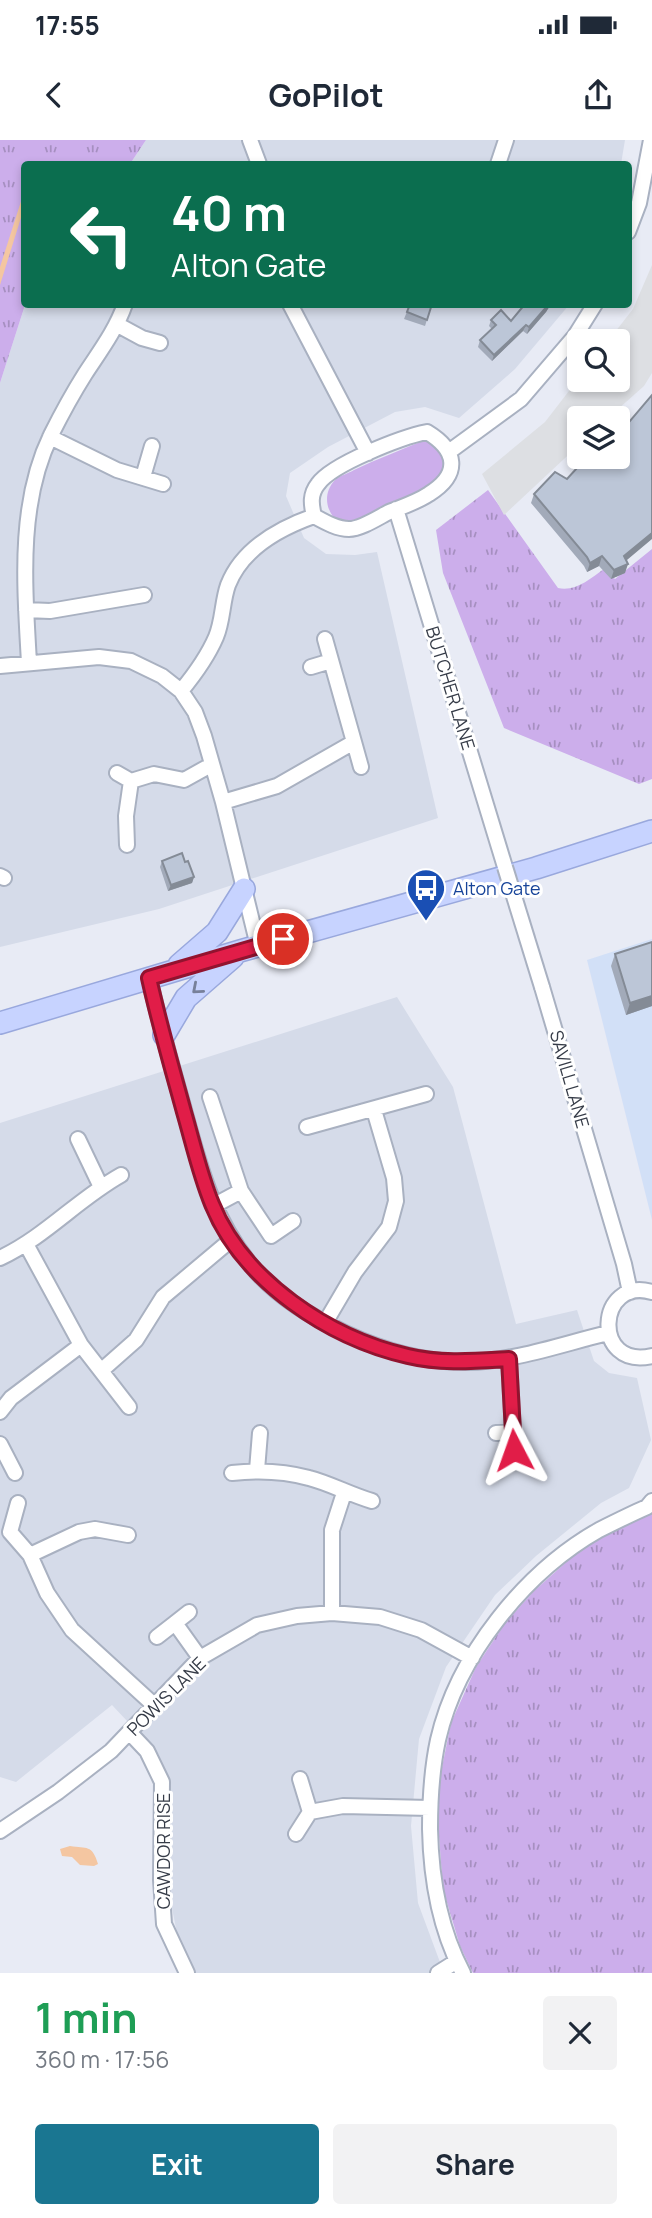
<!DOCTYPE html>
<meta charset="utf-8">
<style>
:root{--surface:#fff;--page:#f2f2f3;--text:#1f2937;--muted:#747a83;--accent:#1a7691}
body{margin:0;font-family:Manrope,sans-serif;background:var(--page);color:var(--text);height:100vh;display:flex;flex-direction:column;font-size:26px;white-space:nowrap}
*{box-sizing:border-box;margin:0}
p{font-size:23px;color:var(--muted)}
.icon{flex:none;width:38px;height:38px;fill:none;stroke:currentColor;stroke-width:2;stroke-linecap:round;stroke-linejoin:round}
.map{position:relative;height:1833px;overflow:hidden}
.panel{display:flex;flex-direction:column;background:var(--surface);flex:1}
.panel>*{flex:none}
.hud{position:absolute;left:21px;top:21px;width:611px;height:147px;border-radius:7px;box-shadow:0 4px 10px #0003;background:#0b6e4f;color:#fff;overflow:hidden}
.controls{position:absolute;left:567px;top:189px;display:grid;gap:14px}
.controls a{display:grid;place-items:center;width:63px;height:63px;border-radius:7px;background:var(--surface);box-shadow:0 4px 10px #0003;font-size:35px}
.pin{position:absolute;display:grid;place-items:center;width:60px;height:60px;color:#fff;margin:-30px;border:4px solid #fff;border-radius:50%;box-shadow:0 2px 7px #0007}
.me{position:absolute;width:77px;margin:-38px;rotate:356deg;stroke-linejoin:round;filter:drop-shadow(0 0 5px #0008)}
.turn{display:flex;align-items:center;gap:24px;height:147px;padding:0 35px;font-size:32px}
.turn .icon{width:91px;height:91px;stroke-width:2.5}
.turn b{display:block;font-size:49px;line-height:60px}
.round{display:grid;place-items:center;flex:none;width:74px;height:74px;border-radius:7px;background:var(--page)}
.summary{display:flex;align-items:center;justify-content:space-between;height:119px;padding:0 35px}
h1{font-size:42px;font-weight:700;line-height:52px;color:#1e9e55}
.action{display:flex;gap:14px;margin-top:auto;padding:14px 35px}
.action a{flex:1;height:80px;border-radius:7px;background:var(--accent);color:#fff;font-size:28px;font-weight:700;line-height:80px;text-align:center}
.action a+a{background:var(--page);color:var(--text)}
.status{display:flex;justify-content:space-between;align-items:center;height:49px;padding:0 35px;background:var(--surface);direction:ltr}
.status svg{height:19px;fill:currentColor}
header{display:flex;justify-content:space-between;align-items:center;height:91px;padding:0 35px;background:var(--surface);font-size:32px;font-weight:700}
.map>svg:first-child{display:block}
.residential{fill:#d5dbe9}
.commercial{fill:#d2e0f7}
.grass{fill:#ccaeeb}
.park{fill:url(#park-tufts)}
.parking{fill:#dddfe3}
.water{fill:#f4c6a1}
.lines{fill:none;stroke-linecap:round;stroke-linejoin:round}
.street-casing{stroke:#a9b1c1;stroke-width:18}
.secondary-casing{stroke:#99a8dd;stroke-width:24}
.street{stroke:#fff;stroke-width:14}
.secondary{stroke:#c7d3ff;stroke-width:21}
.street-bridge-casing{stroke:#a9b1c1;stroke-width:18;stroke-linecap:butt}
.street-bridge{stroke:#fff;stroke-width:14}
.wall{fill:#a2aab9}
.shaded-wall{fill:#848b96}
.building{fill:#bcc6d7;stroke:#848b96;stroke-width:2}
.oneway{stroke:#77809a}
.route-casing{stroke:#92132f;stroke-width:18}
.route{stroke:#e11d48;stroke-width:12}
.labels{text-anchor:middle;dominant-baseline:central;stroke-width:6;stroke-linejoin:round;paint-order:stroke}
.street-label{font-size:18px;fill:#363c48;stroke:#fff}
.transit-label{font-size:18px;fill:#164399;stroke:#fff;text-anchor:start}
</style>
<div class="status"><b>17:55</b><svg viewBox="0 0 49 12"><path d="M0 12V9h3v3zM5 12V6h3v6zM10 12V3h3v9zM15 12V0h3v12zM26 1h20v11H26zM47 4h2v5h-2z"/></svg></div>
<header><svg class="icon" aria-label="back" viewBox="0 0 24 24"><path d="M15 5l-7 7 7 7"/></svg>GoPilot<svg class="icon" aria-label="share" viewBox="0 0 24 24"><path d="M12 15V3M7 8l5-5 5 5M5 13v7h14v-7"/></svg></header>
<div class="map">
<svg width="652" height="1833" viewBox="0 0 652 1833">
<defs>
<pattern id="park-tufts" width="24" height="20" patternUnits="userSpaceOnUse" patternTransform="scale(1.75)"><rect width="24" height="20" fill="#ccaeeb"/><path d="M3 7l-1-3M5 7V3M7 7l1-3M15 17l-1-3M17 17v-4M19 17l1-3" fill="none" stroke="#a68fc0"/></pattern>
</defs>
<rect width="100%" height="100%" fill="#e8ebf5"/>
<path class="residential" d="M146,0h479l-4,24h-491z
M25,165h544l-54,64 -56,49 -34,-11 -30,5 -67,35 -38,26 -4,23 18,42 22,16 29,1 22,-3 61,266 -279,91 -159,38v-564z
M397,857l56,90 63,237 61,-14 17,51 15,12 28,5 14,62 -22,48 -28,15 -65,53 -41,39 -49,72 -27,72 -8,87 7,77 26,70h-251l-12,-20 -12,-60 -10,-138 -47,-50 -96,77 -16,-5v-654z"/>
<path class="commercial" d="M652,799v281l-65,-260z"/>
<path class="grass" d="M425,300l15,6 6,14 -1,12 -22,18 -72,32 -12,1c-13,-11 -17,-29 -4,-43 4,-4 14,-7 19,-10 23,-11 47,-20 71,-30z"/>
<path class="park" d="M0,0h146l-16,24h-106l1,141 -25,78z
M488,350l70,98c17,4 32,-9 46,-19l11,10 37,-30v230l-13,5 -135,-56 -61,-155 -7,-43z
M652,1369v464h-179l-13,-27 -17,-57 -7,-92 15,-74 25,-56 29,-44 29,-32 58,-52z"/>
<path class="parking" d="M652,125v108l-8,13 -36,32h-29v27l-75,70 -22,-41 63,-52 34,-44 39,2v-39h-10l25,-32z"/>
<path class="water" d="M24,52v16l-24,77v-18z
M70,1706c17,3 22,-2 28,18l-4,2 -14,-1 -8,-8 -10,-1 -2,-7z"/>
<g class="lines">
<g class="street-casing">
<path id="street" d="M250,0l9,24
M498,24l8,-24
M628,92l11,-29 12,-63
M290,164l78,149
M118,185l24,13 18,5
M427,292c30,18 34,42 2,62 -12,8 -27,13 -40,18 -10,5 -28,17 -40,17 -12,0 -24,-7 -35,-13 -3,-12 -4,-22 4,-32 14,-20 84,-47 109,-52z
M50,297l67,33 46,14
M450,311l71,-52 54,-63 20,-32
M143,337l9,-31
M396,369l109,358
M26,470l24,1 94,-16
M325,499l29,103
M29,523c-4,-75 -12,-158 22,-228 10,-20 22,-42 34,-61 15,-23 31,-44 40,-70
M0,526l99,-9 32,4 31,15 19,15 14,21 9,24 19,66 35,144
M311,527l20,-6
M181,551c14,-17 26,-33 35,-54 7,-16 6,-35 12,-52 14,-36 52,-57 86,-69
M117,633l14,8 23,-7 30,6 27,-15
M223,662l54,-16 77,-44 7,25
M127,705l-1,-29 5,-35
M0,736l4,2
M149,838c10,43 22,86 34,128 16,59 30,116 72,164 24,28 57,47 90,63 39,18 80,30 123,29 48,-1 94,-18 140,-29
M542,847l82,277 6,28
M210,957l31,94 -28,15
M307,987l119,-33
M78,999l23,48
M241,1051l30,45 22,-15
M26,1104l55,101 48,62
M0,1118c45,-21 78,-59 121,-83
M652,1152c-55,-16 -61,78 0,64
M325,1183l30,-51 34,-45 7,-26 -2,-23 -20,-68
M509,1219l5,91
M102,1230l34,-30 27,-43 69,-58
M0,1272l11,-14 70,-53
M496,1293l17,-1
M0,1304l15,29
M257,1330l3,-37
M232,1333c26,-3 52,-2 77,5 20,5 42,17 63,23
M18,1363l-8,29 20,23 17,38 25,37 83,76
M30,1415l49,-23 16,-3 33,6
M332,1473v-83l12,-37
M175,1483l14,-11
M157,1497l18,-14 25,35
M130,1593l17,18 15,31 -1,98 3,44 23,49
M310,1672l33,-6 87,2
M0,1691l58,-39 53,-41 89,-93 57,-33 40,-9 35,-3 48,4 41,13 51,28
M296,1694l14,-22 -10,-33
M438,1833l19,-12
M463,1833c-23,-43 -32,-95 -33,-144 0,-29 2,-61 8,-89 19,-84 87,-168 161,-210 16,-8 32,-16 48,-23l5,-6"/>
</g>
<g class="secondary-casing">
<path id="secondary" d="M179,825l38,-33 27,-43
M0,883l240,-72 296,-83 116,-37
M164,895l22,-37 47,-41"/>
</g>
<use href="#street" class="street"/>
<use href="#secondary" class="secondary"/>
<g class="street-bridge-casing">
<path id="street-bridge" d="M505,727l37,120"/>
</g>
<use href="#street-bridge" class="street-bridge"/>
</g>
<path class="wall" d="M410,164h22l-7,22 -21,-7z
M525,164h26l-5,8 -19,22 -4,-3 -31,30 -14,-14 2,-7 12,-11 -3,-3 2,-6 20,1z
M534,354l92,67 -1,12 -14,6 -12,-13 -12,6 -3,-6 -53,-63z
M162,721l23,1 9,15 -2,6 -24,8 -8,-24z
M652,802v64l-26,9 -15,-49 4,-12z"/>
<path class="shaded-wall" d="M549,164h2l-5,8 -19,22 2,-7z
M526,185l-3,6 -31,30 2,-6z
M652,393v6l-31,26 3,-9z
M602,416l-3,10 -12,6 3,-9z
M628,424l-3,9 -14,6 3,-9z
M194,737l-2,6 -24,8 3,-6z
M652,856v10l-26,9 4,-12z"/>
<path class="building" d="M410,164h22l-5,16 -20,-8z
M525,164h24l-20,23 -3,-2 -32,30 -14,-15 16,-15 -5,-5 10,-10 10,11z
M652,255v138l-28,23 4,8 -14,6 -12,-14 -12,7 -3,-6 -53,-63 21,-22 12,7 20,-22h31v-22z
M182,713l3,9 3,-1 6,16 -23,8 -9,-24z
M652,802v54l-22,7 -15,-49z"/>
<defs><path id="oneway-chevron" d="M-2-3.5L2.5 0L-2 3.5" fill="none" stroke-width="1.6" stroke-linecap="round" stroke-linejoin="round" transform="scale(1.75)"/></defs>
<use class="oneway" href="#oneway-chevron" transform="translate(197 849) rotate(139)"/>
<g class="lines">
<g class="route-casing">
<path id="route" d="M283,799l-134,39c10,45 23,90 35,134 9,31 16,63 28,92 31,77 117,134 196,152 33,8 67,5 101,3l5,91"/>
</g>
<use href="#route" class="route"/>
</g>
<defs>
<g id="bus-pin" transform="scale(2.0125)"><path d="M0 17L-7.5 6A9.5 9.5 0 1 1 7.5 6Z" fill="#1a4fb4" stroke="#fff"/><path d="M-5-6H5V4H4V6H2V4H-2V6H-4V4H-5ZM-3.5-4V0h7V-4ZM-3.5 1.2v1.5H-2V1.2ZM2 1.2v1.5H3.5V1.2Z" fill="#fff"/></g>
</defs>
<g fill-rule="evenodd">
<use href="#bus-pin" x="426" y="748"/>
</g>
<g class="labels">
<g class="street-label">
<text transform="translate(451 548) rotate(73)">BUTCHER LANE</text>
<text transform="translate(570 939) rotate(74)">SAVILL LANE</text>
<text transform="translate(166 1556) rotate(-45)">POWIS LANE</text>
<text transform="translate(163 1711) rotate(-90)">CAWDOR RISE</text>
</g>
<g class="transit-label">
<text x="453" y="748">Alton Gate</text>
</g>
</g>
</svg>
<div class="controls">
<a><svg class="icon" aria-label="search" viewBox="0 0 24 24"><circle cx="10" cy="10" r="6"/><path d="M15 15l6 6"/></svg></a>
<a><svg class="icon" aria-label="layers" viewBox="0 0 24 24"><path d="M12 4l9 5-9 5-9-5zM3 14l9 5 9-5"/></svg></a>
</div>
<div class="pin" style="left:283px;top:799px;background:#d93025"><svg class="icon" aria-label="arrive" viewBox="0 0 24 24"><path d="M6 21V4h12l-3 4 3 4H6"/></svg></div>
<svg class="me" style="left:514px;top:1310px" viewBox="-20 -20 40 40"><path d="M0-17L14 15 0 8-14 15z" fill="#e11d48" stroke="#fff" stroke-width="4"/></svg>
<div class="hud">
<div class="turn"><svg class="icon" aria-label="left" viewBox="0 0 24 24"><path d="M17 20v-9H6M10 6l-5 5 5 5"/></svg><div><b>40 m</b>Alton Gate</div></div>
</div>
</div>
<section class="panel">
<div class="summary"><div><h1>1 min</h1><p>360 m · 17:56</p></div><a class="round"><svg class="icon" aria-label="close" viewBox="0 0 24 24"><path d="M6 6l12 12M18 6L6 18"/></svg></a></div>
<div class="action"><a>Exit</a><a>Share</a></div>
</section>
